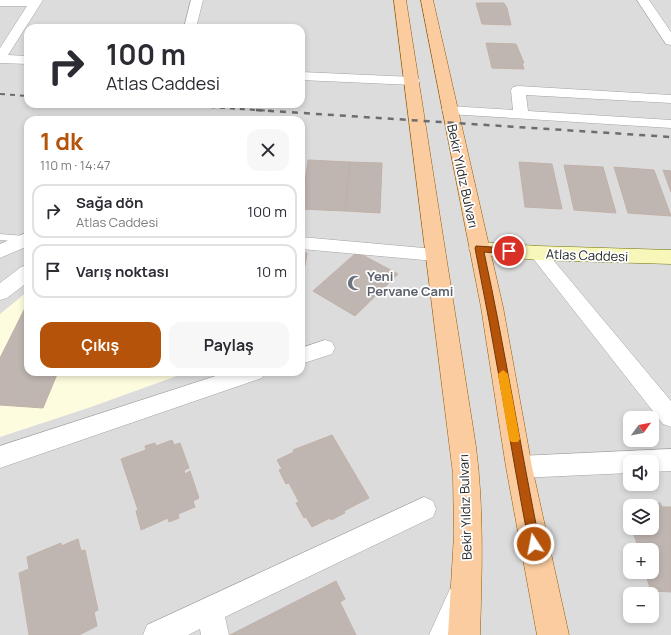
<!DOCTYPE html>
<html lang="tr">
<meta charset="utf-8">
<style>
:root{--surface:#fff;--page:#f7f7f7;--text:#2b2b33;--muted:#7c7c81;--line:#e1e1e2;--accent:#b45309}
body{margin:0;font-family:Manrope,sans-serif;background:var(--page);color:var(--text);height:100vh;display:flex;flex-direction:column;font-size:15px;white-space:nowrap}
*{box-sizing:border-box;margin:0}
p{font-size:13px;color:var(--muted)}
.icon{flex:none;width:22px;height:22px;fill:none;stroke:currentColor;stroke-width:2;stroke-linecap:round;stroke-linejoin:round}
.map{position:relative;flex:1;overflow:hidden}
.drawer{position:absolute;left:24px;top:116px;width:281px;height:260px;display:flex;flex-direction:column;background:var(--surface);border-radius:12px;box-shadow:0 2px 6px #0003}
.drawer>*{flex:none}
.guide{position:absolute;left:24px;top:24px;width:281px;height:84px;border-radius:12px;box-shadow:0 2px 6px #0003;background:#fff;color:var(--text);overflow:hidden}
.needle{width:26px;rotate:58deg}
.controls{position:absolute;left:623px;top:411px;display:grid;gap:8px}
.controls a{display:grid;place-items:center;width:36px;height:36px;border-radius:8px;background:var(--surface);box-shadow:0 2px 6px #0003;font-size:20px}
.pin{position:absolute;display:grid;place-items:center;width:34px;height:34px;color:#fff;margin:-17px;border:2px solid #fff;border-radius:50%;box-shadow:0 1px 4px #0007}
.me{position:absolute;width:44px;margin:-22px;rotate:349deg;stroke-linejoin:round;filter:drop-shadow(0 0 3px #0008)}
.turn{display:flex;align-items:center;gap:14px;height:84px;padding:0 16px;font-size:18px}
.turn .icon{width:52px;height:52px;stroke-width:2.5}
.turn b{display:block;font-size:28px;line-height:34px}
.round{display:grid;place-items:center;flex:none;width:42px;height:42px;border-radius:12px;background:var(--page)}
.head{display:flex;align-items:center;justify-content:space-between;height:68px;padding:0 16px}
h1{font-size:24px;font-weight:700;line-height:30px;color:var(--accent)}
.primary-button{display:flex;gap:8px;margin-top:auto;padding:8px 16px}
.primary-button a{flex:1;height:46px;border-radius:12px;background:var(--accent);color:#fff;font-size:16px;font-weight:700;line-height:46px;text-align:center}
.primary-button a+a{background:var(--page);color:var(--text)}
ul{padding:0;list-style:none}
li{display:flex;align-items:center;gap:12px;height:54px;margin:0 8px 6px;padding:0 8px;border:2px solid var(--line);border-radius:12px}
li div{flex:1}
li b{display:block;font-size:15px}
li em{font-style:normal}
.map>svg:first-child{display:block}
.residential{fill:#dddcdc;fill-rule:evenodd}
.education{fill:#fefcdf}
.building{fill:#c0b6b1;stroke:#c1b1a8}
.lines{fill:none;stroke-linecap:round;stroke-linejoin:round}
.lane-casing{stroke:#a3a3a3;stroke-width:1}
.street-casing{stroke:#a3a3a3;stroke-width:1}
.secondary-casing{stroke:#717407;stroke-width:1}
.primary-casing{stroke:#965b03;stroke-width:1}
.lane{fill:#fff;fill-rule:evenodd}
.street{fill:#fff;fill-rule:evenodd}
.secondary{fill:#f8f7ba;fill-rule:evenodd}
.primary{fill:#facc9f;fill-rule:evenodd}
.rail-far1{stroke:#6d6d6d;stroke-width:2;stroke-dasharray:5 5;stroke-linecap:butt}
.rail{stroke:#6d6d6d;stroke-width:2.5;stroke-dasharray:6 6;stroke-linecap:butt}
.route{fill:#b45309;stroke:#753606}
.slow{fill:#f59e0b}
.labels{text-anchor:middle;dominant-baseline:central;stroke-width:3.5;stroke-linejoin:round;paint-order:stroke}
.street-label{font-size:13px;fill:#1f1f1f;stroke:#fff}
.worship-label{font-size:13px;font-weight:bold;fill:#5b616d;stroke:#fff;text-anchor:start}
</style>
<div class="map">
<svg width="671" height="635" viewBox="0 0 671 635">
<rect width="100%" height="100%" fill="#efebe5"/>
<path class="residential" d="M0,0h671v635h-671zM28,28h273v76h-273zM28,120h273v252h-273zM630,418h22v22h-22zM630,462h22v22h-22zM630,506h22v22h-22zM630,550h22v22h-22zM630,594h22v22h-22z"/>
<path class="education" d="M28,291v81h154l-8,5 -86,31 -88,29v-123z"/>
<path class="building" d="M476,3h28l3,5 4,17 -29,-1z
M486,43l30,1 8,19h-2l2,6 -32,-1z
M308,160l42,2 -5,49 -44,-2z
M350,162l32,1 -2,50 -35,-2z
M519,162l33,2 10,45 -37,-2z
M564,165l39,2 13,46 -42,-3z
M614,167l40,3 17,46 -43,-3z
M663,170l8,1v21z
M301,252l6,1 -2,13h-4z
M357,252l41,22 -43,42 -42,-25z
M28,302v70h30l-15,36 -43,-3v-47z
M332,435l37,63 -25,13 1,2 -14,7 -1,-2 -18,9 -6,-10 -2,1 -8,-15 3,-1 -10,-19 -3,1 -7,-14 3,-1 -5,-9 17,-8 -1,-2z
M172,440l2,5 6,-2 9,25 -5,2 1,4 5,-3 9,27 -6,3 2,6 -17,7 1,4 -10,4 -1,-4 -27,12 -5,-19 2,-1 -17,-51 25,-9 -1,-4 10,-3 1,3z
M647,503h13l2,4h9v85l-20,-1 -6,-19h7v-22h-13l-7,-22h20v-22h-5z
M78,539l3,12 4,-1 13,60 -4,2 3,14 -18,9h-50l-10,-62 10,-4 -2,-12 34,-14v3z
M336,581l9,18 -5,3 16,33h-126z"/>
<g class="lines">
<g class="lane-casing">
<path id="lane" d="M0,234l24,2 3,1 1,3 -4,2 -24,-2z"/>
</g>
<g class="street-casing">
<path id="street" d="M0,0h43l-35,55 20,1v8l-28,-1v-15l27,-42h-27z
M191,0h12l-7,28h-12z
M637,0h12l22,32v13l-5,-1z
M301,72l112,5 5,1 2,3 -2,3 -5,1 -112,-5z
M518,86l153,9v8l-145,-8 2,16 143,9v8l-222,-14 -5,-1 -2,-3 2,-3 5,-1 64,4 -2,-20 2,-3z
M28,232v14l-28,12v-14z
M301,237l134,12 6,1 3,5 -3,5 -6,1 -134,-12z
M538,247l6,2 127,152v26l-8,-3 -131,-167 -3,-4 3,-4z
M28,265v17l-21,16 -7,2v-17l21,-16z
M325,340l7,2 3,6 -3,6 -31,10v-16z
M228,372h37l-3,6 -262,90v-22z
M671,449v22l-19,1v-10h-22v11l-111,5 -8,-3 -4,-8 4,-8 8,-3z
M424,497l9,4 3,8 -3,8 -208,100 4,18h-28l-1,-6 -12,6h-45l4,-10z
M460,585l10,4 4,10 -16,36h-29l21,-46z"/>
</g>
<g class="secondary-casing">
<path id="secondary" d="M479,242l59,4 133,4v14l-133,-4 -66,-6 -3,-5 3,-5z"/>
</g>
<g class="primary-casing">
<path id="primary" d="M394,0h12l70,447c8,62 6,125 4,188h-32l6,-100 -1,-61z
M421,0h12l70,307 29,160 37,168h-32l-31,-168 -25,-160z"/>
</g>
<use href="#lane" class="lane"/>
<use href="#street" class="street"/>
<use href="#secondary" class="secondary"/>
<use href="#primary" class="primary"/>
<path class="rail-far1" d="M0,94l28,2
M160,104l112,7"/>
<path class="rail" d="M256,110l415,27"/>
</g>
<path class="route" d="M476,246l33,2 4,3 -4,3 -25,-2c21,97 36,194 56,292l-1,4 -5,1 -4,-1 -1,-4c-19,-99 -34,-198 -54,-296z"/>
<path class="slow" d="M503,370l5,4 12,65 -2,3h-7l-2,-3 -11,-65z"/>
<defs>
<g id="mosque-bare" transform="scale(1.2)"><path d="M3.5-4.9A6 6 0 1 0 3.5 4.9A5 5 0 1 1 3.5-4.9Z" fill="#6b7280" stroke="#fff" stroke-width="2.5" paint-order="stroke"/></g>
</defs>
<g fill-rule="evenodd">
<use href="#mosque-bare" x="355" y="283"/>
</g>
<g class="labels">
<g class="street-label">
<text transform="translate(463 176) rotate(78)">Bekir Yıldız Bulvarı</text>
<text transform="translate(587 255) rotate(2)">Atlas Caddesi</text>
<text transform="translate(465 507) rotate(-92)">Bekir Yıldız Bulvarı</text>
</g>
<g class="worship-label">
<text x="367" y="276">Yeni<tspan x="367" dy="15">Pervane Cami</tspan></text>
</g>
</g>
</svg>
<div class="controls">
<a><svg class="needle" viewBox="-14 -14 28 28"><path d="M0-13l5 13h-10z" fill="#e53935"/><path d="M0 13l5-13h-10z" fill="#7c7c81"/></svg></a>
<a><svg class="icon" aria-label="sound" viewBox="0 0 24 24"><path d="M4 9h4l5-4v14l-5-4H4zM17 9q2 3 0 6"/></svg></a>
<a><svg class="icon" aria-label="layers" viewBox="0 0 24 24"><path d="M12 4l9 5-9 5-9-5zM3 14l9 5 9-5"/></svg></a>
<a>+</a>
<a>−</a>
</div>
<div class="pin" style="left:509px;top:251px;background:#d93025"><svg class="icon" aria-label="arrive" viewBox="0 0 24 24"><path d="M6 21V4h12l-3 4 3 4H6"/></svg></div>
<svg class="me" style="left:534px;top:544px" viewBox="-20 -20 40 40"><circle r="17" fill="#b45309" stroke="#fff" stroke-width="3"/><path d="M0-11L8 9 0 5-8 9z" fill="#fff"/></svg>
<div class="guide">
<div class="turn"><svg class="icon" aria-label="right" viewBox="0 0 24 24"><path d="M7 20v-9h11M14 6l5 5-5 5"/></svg><div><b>100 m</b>Atlas Caddesi</div></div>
</div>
<section class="drawer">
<div class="head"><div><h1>1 dk</h1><p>110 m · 14:47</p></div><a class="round"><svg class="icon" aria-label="close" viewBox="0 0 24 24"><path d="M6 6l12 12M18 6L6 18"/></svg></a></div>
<ul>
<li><svg class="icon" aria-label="right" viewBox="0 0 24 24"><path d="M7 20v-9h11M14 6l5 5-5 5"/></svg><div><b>Sağa dön</b><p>Atlas Caddesi</p></div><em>100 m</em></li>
<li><svg class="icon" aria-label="arrive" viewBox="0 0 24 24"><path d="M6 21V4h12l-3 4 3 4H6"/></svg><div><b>Varış noktası</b></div><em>10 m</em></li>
</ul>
<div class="primary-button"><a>Çıkış</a><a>Paylaş</a></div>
</section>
</div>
